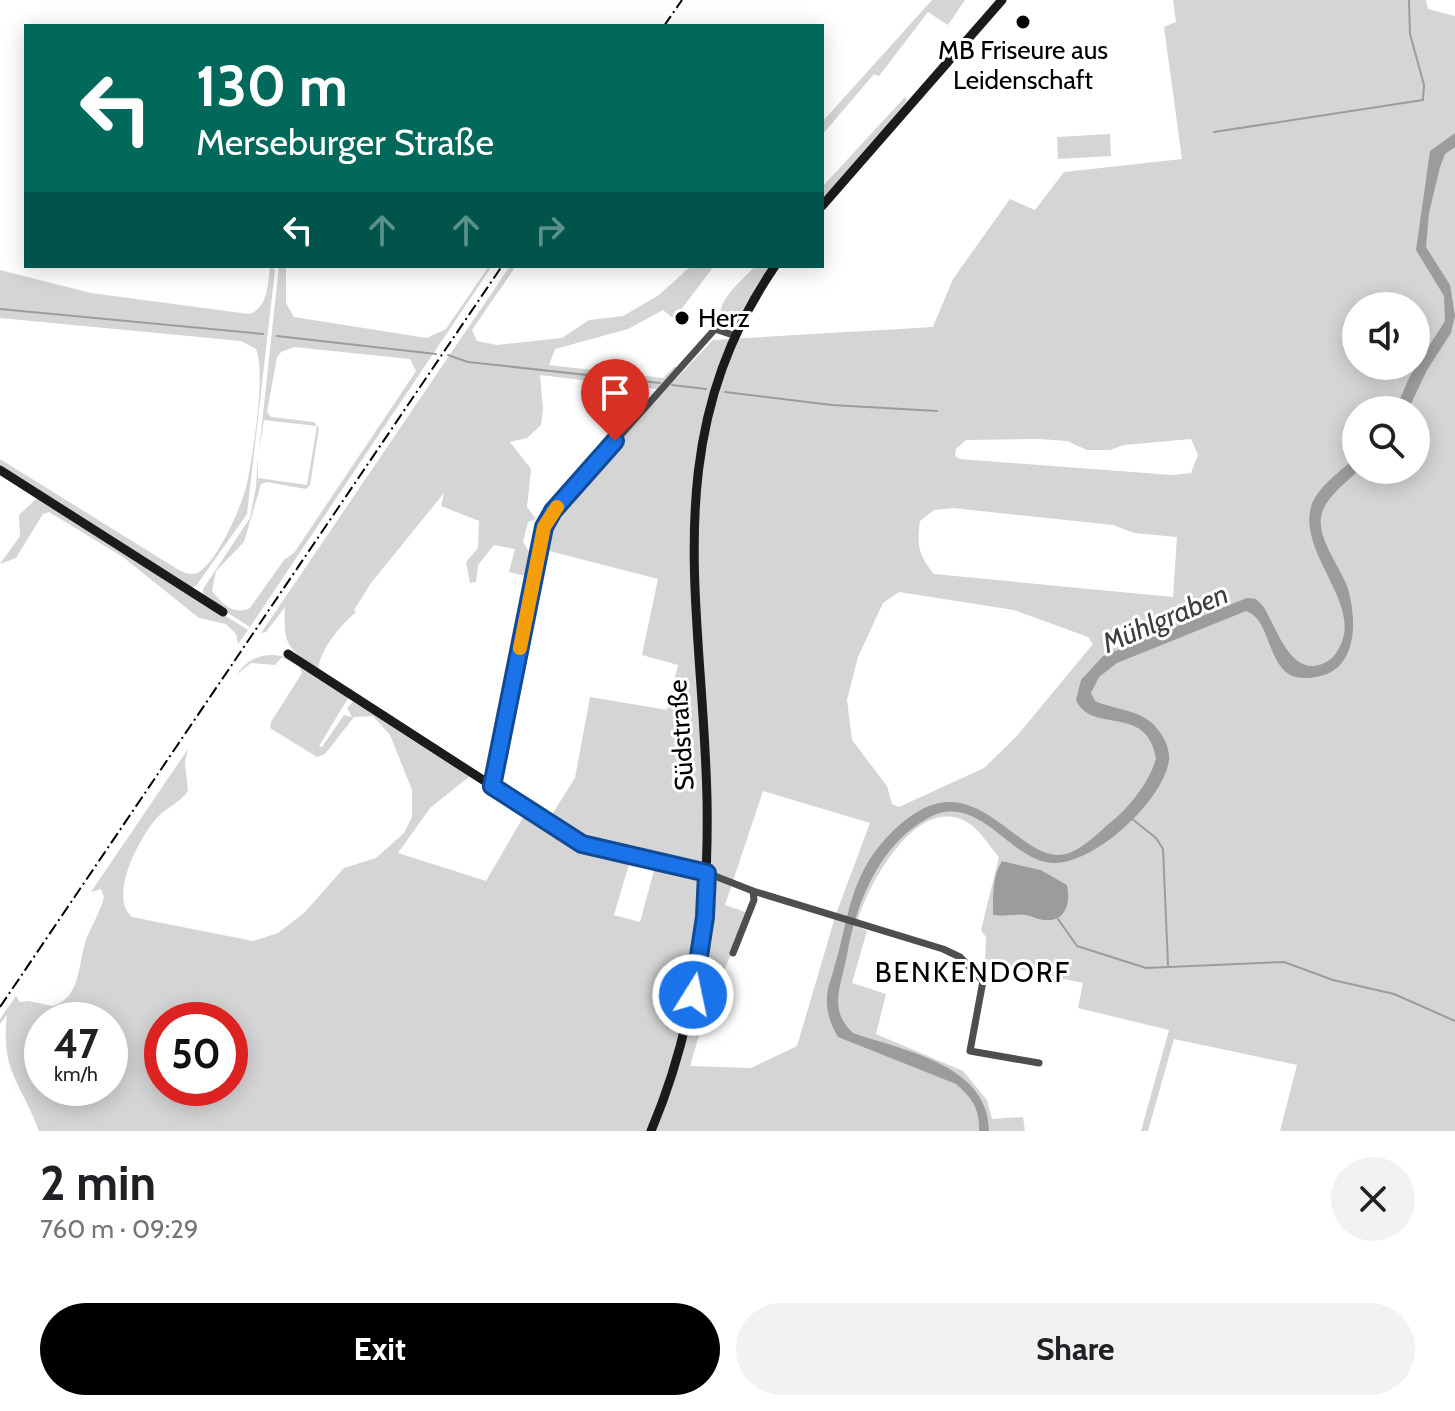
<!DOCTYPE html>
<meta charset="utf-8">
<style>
:root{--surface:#fff;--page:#f2f2f2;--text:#202124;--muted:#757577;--accent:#000}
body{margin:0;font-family:Cabin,sans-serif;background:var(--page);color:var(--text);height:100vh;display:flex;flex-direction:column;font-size:30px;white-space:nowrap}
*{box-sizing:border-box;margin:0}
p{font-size:26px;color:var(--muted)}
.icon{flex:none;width:44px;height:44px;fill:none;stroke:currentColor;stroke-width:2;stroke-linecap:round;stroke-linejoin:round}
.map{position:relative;height:1131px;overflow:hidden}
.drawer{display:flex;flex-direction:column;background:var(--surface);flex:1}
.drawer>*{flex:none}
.guide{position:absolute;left:24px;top:24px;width:800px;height:244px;border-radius:0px;box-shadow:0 4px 20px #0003;background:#00695c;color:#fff;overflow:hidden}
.buttons{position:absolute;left:1342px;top:292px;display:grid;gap:16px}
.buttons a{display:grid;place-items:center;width:88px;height:88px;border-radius:50%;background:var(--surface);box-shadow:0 4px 20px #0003;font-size:40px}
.speed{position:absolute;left:24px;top:1002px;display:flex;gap:16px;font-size:40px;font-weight:700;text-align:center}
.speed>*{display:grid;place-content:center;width:104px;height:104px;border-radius:50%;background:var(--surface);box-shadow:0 4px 20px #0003;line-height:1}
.speed small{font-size:20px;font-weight:400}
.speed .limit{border:12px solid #d22;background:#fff;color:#111}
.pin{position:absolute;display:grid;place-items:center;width:68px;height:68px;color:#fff;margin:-82px -34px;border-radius:50% 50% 50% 0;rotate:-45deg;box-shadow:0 0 8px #0007}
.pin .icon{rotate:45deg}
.me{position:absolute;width:88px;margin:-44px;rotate:10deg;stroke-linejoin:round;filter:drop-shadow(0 0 6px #0008)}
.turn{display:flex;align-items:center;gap:28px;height:168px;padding:0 40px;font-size:36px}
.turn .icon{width:104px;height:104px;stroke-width:2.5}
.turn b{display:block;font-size:56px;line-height:68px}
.lanes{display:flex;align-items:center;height:76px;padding:0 40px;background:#0003;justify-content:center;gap:40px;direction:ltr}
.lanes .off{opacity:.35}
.round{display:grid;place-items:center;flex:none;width:84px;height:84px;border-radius:42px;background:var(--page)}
.head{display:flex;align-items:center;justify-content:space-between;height:136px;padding:0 40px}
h1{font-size:48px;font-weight:800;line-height:60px}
.cta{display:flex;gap:16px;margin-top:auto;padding:16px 40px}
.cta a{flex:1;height:92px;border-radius:48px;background:var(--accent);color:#fff;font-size:32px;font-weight:800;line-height:92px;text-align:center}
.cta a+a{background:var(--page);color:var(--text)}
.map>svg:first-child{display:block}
.green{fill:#d5d5d5;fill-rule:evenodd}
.water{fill:#9c9c9c}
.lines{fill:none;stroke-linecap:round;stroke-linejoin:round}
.stream{stroke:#9c9c9c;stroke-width:2}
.street{stroke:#4e4e4e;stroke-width:7}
.secondary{stroke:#1b1b1b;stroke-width:9}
.rail{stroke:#000;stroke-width:2;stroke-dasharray:12 4 2 4;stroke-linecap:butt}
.route-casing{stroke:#114b97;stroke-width:20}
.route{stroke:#1a73e8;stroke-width:14}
.slow{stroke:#f59e0b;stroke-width:14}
.poi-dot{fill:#000;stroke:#fff;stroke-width:3}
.labels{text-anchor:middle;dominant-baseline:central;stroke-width:6;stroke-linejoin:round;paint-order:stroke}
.poi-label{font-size:26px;fill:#000;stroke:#fff}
.street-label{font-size:26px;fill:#000;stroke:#fff}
.water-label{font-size:28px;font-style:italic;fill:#3d3d3d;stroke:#fff}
.neighbourhood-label{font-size:28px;letter-spacing:2px;fill:#000;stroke:#fff}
</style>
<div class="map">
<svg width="1455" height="1131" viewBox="0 0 1455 1131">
<rect width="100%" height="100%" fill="#fff"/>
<path class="green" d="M932,0h33l-17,25 -20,-13 -49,64 -5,-2 -52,61v-13z
M1173,0h253l2,9 27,7v1115h-175l17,-66 -123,-26 -26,92h-7l28,-101 -91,-22 5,-25 -98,-21 1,-25 -5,-7 18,-73c-9,-10 -18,-25 -29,-33 -52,-35 -104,63 -114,102l11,5 -15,52 34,11 -10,40 87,37 24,29 5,19 31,-2 2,14h-986c-17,-48 -39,-59 -32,-116l-7,9v-5l16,-23 4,6 9,-1 23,5c28,-7 26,-40 33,-63 5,-16 15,-29 19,-46l-3,-8 -10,3 97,-143 -3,13 3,29c-8,12 -23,17 -33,29 -16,19 -47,77 -23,97l121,24 25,-8 26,-20 40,-45 32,-10 28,-25 8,-16v-27l-22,-55 -17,-19 -19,1 -29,37 -8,3 -47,-29 1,-6 31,-49 -3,-7 -17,-9 -7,8 -24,-2 -14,11c33,-44 79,-1 113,21l-31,51 3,1 22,-32 8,2 -5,-9 8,-8 131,85 -16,-9 -40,32 -32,45 88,28 39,-67 52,34 12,-5 -90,-56 17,-108 2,2 -18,102 51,33 24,-38 15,-81 77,13 11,-45 -36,-10 16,-76 -124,-32 6,-26 173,-181 220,-13 20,-48 57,-80 25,11 29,-38 118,-13 -18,-132 12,-5zM1356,306h60v60h-60zM1356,410h60v60h-60zM1040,439l27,2 20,9h23l14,-5 67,-6 7,16 -7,18 -19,2 -212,-16 -5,-3 1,-7 10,-9zM953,508l160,17 21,8 43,4 -4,60 -239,-23c-16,-19 -17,-29 -14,-53l14,-11zM899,592l115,18 74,27 5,7 -77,93 -32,31 -85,39 -7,-3 -5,-18 -35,-46 -5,-40 11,-43 25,-54zM763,791l107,32 -34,91 -39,132 -46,22 -61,-2 14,-47 44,-106 -23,-8zM630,861l25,6 -15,55 -26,-7zM1002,861l39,9 26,15c4,17 -1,38 -23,35 -6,0 -12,-4 -19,-5 -11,-1 -20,2 -32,0 0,-18 -1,-39 9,-54zM42,1020h68v68h-68zM162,1020h68v68h-68z
M905,97l2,3 -6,10 -79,89v-12z
M1110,134l1,22 -53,3 -1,-22z
M270,266l5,4 -28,244 -51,72 -5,2 -191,-122v-7l174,108c7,4 14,9 23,6 19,-8 46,-69 50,-90 6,-29 19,-109 9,-134l-15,-8 -241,-23v-48l91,23 158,21c19,-5 19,-31 21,-48z
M279,266h7v37l8,14 133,21 19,-9 43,-63h3l-242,361 -46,-29 -1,-9 47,-71 6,-31 2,-31v22l49,7 10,-59 -53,-6 -5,31zM294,347l116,12 6,12 -122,182 -10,7 -34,48c-16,8 -28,-4 -38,-17l4,-20 28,-29 17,-58 6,-2 39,7 4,-4 9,-57 -5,-6 -43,-5 -4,-5 10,-55 4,-5z
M510,266h6l-44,64 5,11 20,4 65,-7 27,-18 34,-4 36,-21 32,-29h23l-40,53 -11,-9 -35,19 -73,20 -6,16 114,13 12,-12 1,2 -19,21 -117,-14 3,34 -2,16 -14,13 -17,4 21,27 -4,38 9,12 -8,3 -5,20 7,11 -5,23 -16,-4 6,-23 -21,-4 -16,20 -2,17 -6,1 -4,-21 12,-14 1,-27 -38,-15 3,-13 -73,90 -17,27 2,2c-16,14 -35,36 -38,57 -31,-20 -35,-25 -33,-62l-19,25 -5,1z
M755,266h16l-31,52 -10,7 -8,-2c-9,-22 20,-41 33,-57z
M37,498l211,132 -10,14 -2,-10 -10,-10 -27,-6 -76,-61 -74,-45 -6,2 -27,44 -16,6 20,-28 -1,-21z"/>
<path class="water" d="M1455,133v14l-10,7 -5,13 -11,46 -3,34 24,38 5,31 -4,17 -24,37 -19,40h-13l15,-34 35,-55 -1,-25 -28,-46 14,-99z
M1356,457v13h3c-13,13 -35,28 -38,47 -3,23 18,48 26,69 9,27 12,75 -20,88 -10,4 -28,6 -37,1 -23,-13 -20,-56 -44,-64l-129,52 -18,14 -8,16 4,8c22,10 49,8 64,30 6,8 11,19 10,29 -5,40 -75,105 -116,103 -43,-1 -74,-73 -125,-45 -49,27 -72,85 -81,137 -5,29 -20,54 6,78 48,17 136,31 136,98h-10c1,-22 -7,-33 -23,-47l-118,-47c-7,-12 -12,-25 -11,-40 0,-10 5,-19 7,-29 11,-35 14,-72 33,-104 13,-22 37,-48 62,-58 57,-23 96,59 137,48 17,-5 32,-21 45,-32 17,-13 40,-42 45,-64 -9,-55 -65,-23 -80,-58l5,-20 22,-24 144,-58 9,1 7,7c13,20 27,71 59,58 8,-3 13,-8 17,-16 25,-43 -41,-94 -28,-141 5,-19 31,-37 45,-50z
M1002,861l39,9 26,15c4,17 -1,38 -23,35 -6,0 -12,-4 -19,-5 -11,-1 -20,2 -32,0 0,-18 -1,-39 9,-54z"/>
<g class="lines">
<path class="stream" d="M1214,132l209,-32 1,-15 -14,-51 -1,-34
M0,309l263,25
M277,336l159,18
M448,355l20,7 192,21
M672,385l34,4
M725,392l107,13 105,6
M1131,818l25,20 7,11 5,116
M1058,919l19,27 69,22 138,-6 49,18 61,14 61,27"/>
<path class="street" d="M492,786l52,-259 9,-16 162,-182 21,7
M707,873l46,18 190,58 17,8 23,24 -13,70 69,12
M733,953l21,-53 -1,-9"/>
<path class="secondary" d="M822,206l180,-206
M0,470l223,142
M288,654l294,190 125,29
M651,1131c45,-106 58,-217 56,-331 -4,-195 -52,-358 68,-534"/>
<path class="rail" d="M664,26l18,-26
M0,1007l502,-741"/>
</g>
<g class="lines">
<g class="route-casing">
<path id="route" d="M615,441l-62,70 -9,16 -52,259 90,58 125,29 -2,44 -12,78"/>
</g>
<use href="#route" class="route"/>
<path class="slow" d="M520,648l24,-121 13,-20"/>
</g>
<g class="poi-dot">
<circle cx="1023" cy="22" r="8"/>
<circle cx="682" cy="318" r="8"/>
</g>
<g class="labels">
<g class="poi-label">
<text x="1023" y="50">MB Friseure aus<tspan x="1023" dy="30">Leidenschaft</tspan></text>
<text x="698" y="318" text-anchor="start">Herz</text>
</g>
<g class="street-label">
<text transform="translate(681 735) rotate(-94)">Südstraße</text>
</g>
<g class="water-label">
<text transform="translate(1165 618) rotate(-23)">Mühlgraben</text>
</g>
<g class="neighbourhood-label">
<text x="973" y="972">BENKENDORF</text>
</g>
</g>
</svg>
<div class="buttons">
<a><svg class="icon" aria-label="sound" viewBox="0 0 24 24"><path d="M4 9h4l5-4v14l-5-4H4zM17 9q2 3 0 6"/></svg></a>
<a><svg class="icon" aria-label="search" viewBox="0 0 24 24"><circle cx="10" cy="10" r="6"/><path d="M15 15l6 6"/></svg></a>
</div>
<div class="speed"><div>47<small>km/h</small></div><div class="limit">50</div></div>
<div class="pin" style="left:615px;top:441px;background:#d93025"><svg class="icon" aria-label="arrive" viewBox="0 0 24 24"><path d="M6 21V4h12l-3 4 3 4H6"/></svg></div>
<svg class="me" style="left:693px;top:995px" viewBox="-20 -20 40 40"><circle r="17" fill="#1a73e8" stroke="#fff" stroke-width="3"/><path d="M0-11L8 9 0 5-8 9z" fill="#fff"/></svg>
<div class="guide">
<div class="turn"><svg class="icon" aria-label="left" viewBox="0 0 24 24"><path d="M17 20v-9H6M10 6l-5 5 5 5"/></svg><div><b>130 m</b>Merseburger Straße</div></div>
<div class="lanes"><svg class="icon" aria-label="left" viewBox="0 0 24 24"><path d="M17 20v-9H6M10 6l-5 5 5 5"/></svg><svg class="icon off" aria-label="ahead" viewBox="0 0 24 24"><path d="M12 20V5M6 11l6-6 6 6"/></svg><svg class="icon off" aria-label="ahead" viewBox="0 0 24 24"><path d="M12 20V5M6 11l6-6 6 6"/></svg><svg class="icon off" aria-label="right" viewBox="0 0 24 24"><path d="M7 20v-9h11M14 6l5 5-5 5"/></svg></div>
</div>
</div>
<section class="drawer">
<div class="head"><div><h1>2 min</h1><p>760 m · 09:29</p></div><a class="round"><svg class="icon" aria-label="close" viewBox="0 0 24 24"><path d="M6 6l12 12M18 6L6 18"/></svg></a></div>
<div class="cta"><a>Exit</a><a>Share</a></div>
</section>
